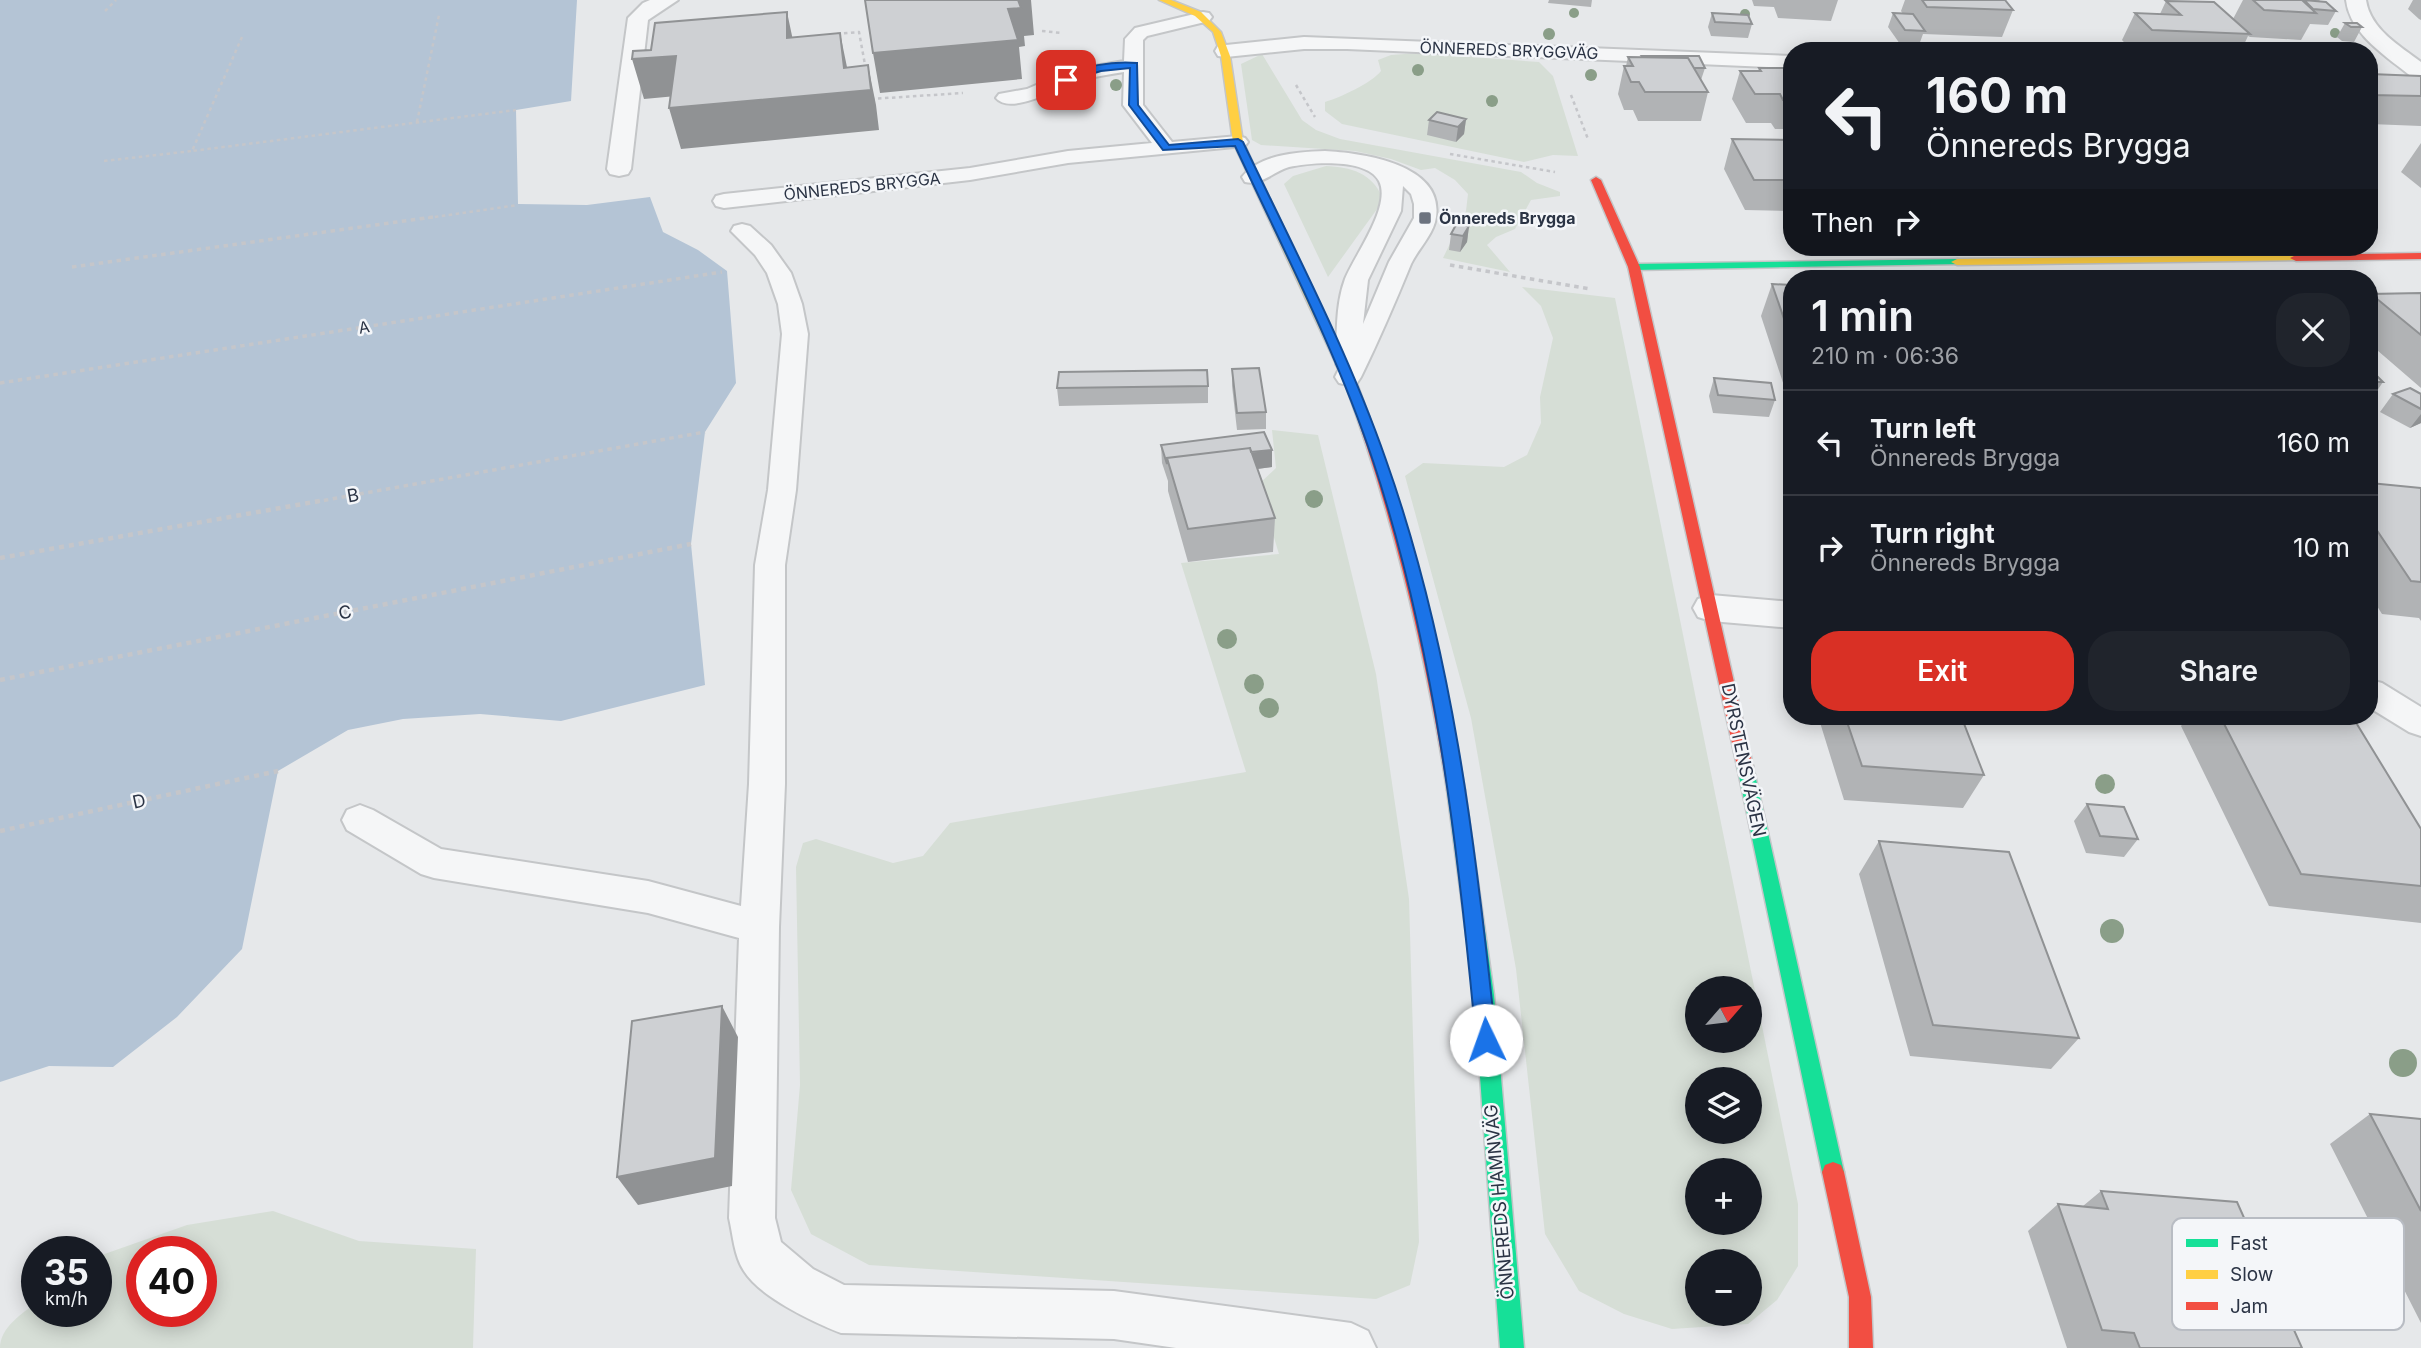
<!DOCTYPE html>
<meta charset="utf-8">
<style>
:root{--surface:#171b24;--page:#20242c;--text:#f1f3f6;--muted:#9ea1a6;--line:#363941;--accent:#d93025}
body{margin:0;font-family:Inter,sans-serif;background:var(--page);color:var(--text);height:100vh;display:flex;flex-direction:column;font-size:26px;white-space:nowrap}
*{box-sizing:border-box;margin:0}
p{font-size:23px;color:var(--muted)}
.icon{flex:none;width:38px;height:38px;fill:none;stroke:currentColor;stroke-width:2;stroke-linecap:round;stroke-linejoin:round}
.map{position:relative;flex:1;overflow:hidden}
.drawer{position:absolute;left:1783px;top:270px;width:595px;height:455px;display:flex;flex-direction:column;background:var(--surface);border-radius:28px;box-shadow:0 4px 18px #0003}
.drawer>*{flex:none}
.top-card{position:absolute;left:1783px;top:42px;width:595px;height:214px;border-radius:28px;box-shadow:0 4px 18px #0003;background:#171b24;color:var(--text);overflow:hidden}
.needle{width:46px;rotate:62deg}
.fabs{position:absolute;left:1685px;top:976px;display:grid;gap:14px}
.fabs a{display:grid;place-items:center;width:77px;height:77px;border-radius:50%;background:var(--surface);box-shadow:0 4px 18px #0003;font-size:35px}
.speed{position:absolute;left:21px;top:1236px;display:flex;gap:14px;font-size:35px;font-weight:700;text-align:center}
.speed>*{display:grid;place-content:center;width:91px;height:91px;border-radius:50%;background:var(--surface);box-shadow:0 4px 18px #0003;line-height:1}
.speed small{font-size:18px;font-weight:400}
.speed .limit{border:10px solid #d22;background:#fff;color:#111}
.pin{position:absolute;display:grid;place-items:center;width:60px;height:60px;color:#fff;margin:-30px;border-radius:14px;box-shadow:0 4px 10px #0006}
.me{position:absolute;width:77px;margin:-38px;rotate:357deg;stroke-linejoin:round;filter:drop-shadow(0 0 5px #0008)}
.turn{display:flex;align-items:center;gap:24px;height:147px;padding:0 28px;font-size:32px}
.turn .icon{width:91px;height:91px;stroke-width:2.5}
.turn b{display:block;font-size:49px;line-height:60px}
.then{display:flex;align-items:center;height:66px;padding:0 28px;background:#0003;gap:14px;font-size:26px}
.round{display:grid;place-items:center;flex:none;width:74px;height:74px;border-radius:28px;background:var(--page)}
.headline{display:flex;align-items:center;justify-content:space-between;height:119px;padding:0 28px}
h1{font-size:42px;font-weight:600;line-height:52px}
.primary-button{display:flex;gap:14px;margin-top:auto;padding:14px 28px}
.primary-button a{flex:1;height:80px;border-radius:28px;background:var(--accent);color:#fff;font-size:28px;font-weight:600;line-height:80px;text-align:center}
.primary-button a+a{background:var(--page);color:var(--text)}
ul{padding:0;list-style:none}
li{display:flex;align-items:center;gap:21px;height:105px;padding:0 28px;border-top:2px solid var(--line)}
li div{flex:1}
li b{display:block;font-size:26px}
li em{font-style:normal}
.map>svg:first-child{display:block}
.green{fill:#d6ded6;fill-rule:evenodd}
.water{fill:#b4c4d5}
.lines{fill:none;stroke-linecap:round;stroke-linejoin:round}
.lane-casing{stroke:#c4c6c8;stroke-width:4}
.street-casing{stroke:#c4c6c8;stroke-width:4}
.fast-casing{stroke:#c4c6c8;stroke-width:3}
.slow-casing{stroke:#c4c6c8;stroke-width:3}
.jam-casing{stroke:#c4c6c8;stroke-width:3}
.path-far2{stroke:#c5c6ca;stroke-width:2.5;stroke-dasharray:3.5 3.5;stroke-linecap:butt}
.path-far1{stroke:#c5c6ca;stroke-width:3.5;stroke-dasharray:4.5 4.5;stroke-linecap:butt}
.path{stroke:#c5c6ca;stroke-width:4.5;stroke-dasharray:5 5;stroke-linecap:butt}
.lane{fill:#f5f6f7;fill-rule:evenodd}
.street{fill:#f5f6f7;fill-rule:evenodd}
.fast{fill:#16e098;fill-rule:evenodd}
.slow{fill:#ffcf43;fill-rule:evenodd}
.jam{fill:#f24e42;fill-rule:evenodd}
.tree{fill:#8a9e88}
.wall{fill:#b1b3b5}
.shaded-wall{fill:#909294}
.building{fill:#ced0d3;stroke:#909294;stroke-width:2}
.route{fill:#1a73e8;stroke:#114b97;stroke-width:2}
.poi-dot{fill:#6c737f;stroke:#f4f6f9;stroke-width:2.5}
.labels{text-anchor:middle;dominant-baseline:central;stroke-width:5;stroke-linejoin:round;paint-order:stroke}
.far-street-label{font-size:16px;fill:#2b3445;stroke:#f4f6f9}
.far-poi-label{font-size:16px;font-weight:bold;fill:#2b3445;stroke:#f4f6f9;text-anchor:start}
.street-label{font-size:18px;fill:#2b3445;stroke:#f4f6f9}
.key{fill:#f4f6f9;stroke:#b8bcc3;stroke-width:2}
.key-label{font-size:19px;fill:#2b3445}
</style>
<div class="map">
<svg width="2421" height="1348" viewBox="0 0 2421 1348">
<rect width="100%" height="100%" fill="#e6e8ea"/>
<path class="green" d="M1418,53l121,9 14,14 25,80 -25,-1 -29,7 -182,-38 -17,-13v-9c14,-4 47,-19 56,-31l-3,-11 13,-5z
M1262,54l40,66 14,10 24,9 181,33 16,11 23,9v4l-29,4 -16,29 -19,8 -9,8 23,27 -67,-14 23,-47 2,-17 -13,-14 -20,-12 -14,2 -30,-11 -36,-8 -94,-6 -9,-5 -11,-76z
M1326,166c25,1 46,7 56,31l-2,8 -52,72 -44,-93 9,-8z
M1522,287l93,11 183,906v62l-21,34 -29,24 -76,5 -48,-15 -45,-23 -34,-57 -29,-265 -45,-251 -66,-242 18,-13 81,4 23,-12 14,-32 -1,-26 13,-59 -12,-32zM1698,989h52v52h-52zM1698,1080h52v52h-52zM1698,1171h52v52h-52zM1698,1262h52v52h-52z
M1272,430l46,5 58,239 33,225 10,343 -9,43 -34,14 -507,-34 -58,-31 -20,-44 9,-105 -4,-218 7,-24 13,-4 77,24 30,-7 27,-33 296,-51 -65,-209 98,-9 -21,-69 18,-17z
M273,1211l86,30 117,8 -3,99h-473c0,-21 22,-34 37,-46v9h59v-54l91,-32zM142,1251h59v60h-59z"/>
<path class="water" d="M0,0h577l-6,101 -55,9 2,94 69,1 63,-8 13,35 35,18 29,21 9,112 -31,49 -14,112 14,141 -144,36 -81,-7 -77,5 -55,11 -70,41 -36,178 -65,68 -64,50 -64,-1 -49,16z"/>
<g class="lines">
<g class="lane-casing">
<path id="lane" d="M1203,12l6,1 3,4 -3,4 -62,15 -4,4v65l29,37 66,-6 7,2 3,4 -3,4 -177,17 -98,17 -246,28 -8,-2 -3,-5 3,-5 8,-2 246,-26 98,-17 84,-8 -29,-38 1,-33c-13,2 -26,4 -39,7 -19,4 -73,38 -89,19l3,-4 28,-5 44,-19 53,-9 1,-22 10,-11z
M1325,151c37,2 119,13 111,66 -2,17 -18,32 -25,47 -16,39 -32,76 -50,113l-4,6 -9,2 -9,-2 -4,-6 4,-8 -3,-5c1,-28 -1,-58 9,-85 9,-23 47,-73 34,-98 -12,-23 -67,-19 -90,-14 -15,4 -27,19 -44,15l-3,-5c17,-23 57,-25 83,-26zM1403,186l8,8 3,10v14l-25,44 -26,62 5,-44 33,-69z
M742,224l8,2 21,19 20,28 11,31 6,30 -12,156 -11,75v219l-6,143 -4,291 6,24 32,27 31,16 270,6 237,32 17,8 8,17h-200l-62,-9 -273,-6c-28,-11 -81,-36 -97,-62 -10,-15 -11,-36 -15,-53l10,-280 -91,-25 -214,-35 -13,-4 -74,-44 -5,-10 5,-10 13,-5 13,5 68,39 207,32 93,25 8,-122 6,-219 13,-75 14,-156 -4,-30 -11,-31 -12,-18 -24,-24 3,-5z
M2370,680l12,3 39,24v29l-12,-4 -39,-24z"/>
</g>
<g class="street-casing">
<path id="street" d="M650,0h28l-30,20 -17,149 -3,5 -9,2 -9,-2 -3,-5 21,-151 15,-15z
M2346,0h20c4,29 34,46 55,62v18l-8,-2c-25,-21 -63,-43 -67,-78z
M1304,37l488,19v12l-445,-19h-43l-78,8 -8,-1 -3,-5 3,-5 8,-1z
M1711,595l81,7v26l-81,-7 -13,-4 -5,-9 5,-9z"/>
</g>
<g class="fast-casing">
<path id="fast" d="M1957,259l4,1v4l-327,6 -6,-3 6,-3z
M1745,760l6,1 2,5 91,406 -3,7 -8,3 -8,-3 -3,-7 -85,-406 2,-5z
M1456,783l6,2 3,5 29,205 30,353h-24l-26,-353 -27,-205 3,-5z"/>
</g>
<g class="slow-casing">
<path id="slow" d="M1159,0h12l30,12 20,20 9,24 13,86 113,239 -2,3 -4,1 -6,-4 -111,-239 -12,-86 -8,-24 -18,-16z
M2296,255l4,1v4l-343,5 -6,-3 6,-3z"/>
</g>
<g class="jam-casing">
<path id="jam" d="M1596,177l5,3 39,87 113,499 -2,5h-12l-2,-5 -109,-499 -37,-87z
M2421,253v6l-125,2 -6,-3 6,-3z
M1350,377l6,4c51,133 84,269 109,409l-3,5h-12l-3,-5c-22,-140 -54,-276 -103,-409z
M1833,1162l8,3 3,7 27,125 2,51h-24v-51l-27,-125 3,-7z"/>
</g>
<path class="path-far2" d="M105,11l11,-11
M1042,31l20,2
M837,34l22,-2 7,38
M242,37l-50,114 324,-41
M1296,85l19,32
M1571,95l17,44
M871,99l92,-6
M417,122l22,-107
M1450,154l105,18
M104,161l88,-10
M421,219l97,-14"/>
<path class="path-far1" d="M1450,265l140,24
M72,267l361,-50
M0,383l722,-111
M315,502l390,-70"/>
<path class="path" d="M0,558l325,-58
M0,680l691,-136
M0,831l278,-60"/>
<use href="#lane" class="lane"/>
<use href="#street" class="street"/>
<use href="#fast" class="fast"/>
<use href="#slow" class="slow"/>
<use href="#jam" class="jam"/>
</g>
<g class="tree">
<circle cx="1574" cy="13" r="5"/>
<circle cx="1745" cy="14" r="5"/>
<circle cx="2335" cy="33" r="5"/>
<circle cx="1549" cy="34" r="6"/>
<circle cx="1418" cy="70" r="6"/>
<circle cx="1591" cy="75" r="6"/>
<circle cx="1116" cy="85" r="6"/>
<circle cx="1492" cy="101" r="6"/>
<circle cx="1314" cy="499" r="9"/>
<circle cx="1227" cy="639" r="10"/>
<circle cx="1254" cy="684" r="10"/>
<circle cx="1269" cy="708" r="10"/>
<circle cx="2105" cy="784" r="10"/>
<circle cx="2112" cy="931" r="12"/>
<circle cx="2403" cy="1063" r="14"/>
</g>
<path class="wall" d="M1549,0h43l-1,7 -43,-4z
M1752,0h86l-7,21 -53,-3 -4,-11 -20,-1z
M1905,0h100l8,10 -11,27 -79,-3 -4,11 -19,-1 -12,-17 5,-14 10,1 -2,-3z
M2243,0h77l-1,1 17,10 -8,14 -18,-1 -9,16 -51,-3 -2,-1 -7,15h-109l-10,-11 13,-27 25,1 6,-13 67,18z
M2413,0h8v20l-2,-1 -11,-10z
M1712,13l40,11 -4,14 -37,-2 -3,-9z
M2345,23l17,4 -8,15 -12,-1 -5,-4z
M1642,56l63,12 -4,12 7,12 -7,29h-63l-5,-11h-9l-6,-16 6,-28h2l2,-9h14z
M1787,64h5v65h-17l-4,-6h-25l-14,-24 8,-28h18l1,-3h27z
M2370,74l51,2v50l-51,-2z
M1466,119l-2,15 -8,8 -29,-7 2,-15z
M1732,139l60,1v71l-47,-1 -21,-41z
M2421,143v45l-20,-16z
M1469,226l-2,16 -7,10 -11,-2 2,-16z
M1772,284l20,1v116h-3l-28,-85z
M2421,293v95l-51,-44v-47l1,-3z
M1232,369l34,43v17l-29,1 -5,-44z
M2370,369l13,13 -13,19z
M1714,378l61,22 -6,17 -56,-4 -4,-17z
M1208,386v17l-149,3 -2,-18z
M2393,394h28v29l-11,5 -30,-16z
M1161,445l111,5v17l-15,2 18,49 -2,34 -85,10 -20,-71v-10l-6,-18z
M2370,483l51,5v133l-2,-3 -37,-4 -12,-19z
M1818,716h143l23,59 -21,33 -119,-8z
M2189,716h163l69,113v94l-152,-17 -88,-180z
M2087,804l51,35 -14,18 -38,-4 -12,-32z
M1879,841l200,197 -28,31 -141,-13 -51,-182z
M2370,1114l51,5v204l-91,-179z
M2101,1191l201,157h-235l-39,-117 30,-27 25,2z"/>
<path class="shaded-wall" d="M1018,0h13l3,35 -10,1 1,10 -6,1 3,32 -142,14 -7,-40 135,-44z
M787,12l8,38 -8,-12z
M840,33l8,39 20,-7 8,40 3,25 -198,19 -12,-41z
M676,56l11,39 -43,4 -12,-40z
M1466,119l-2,15 -8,8 2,-15z
M1469,226l-2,16 -7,10 3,-16z
M2421,414v9l-11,5z
M1272,450v17l-98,13 -5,-16z
M722,1006l16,31 -6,149 -94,19 -21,-28z"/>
<path class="building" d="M865,0h153l3,8 -13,1 10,31 -145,13z
M1922,0h83l8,10 -86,-3z
M2253,0h49l14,13 -52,-3z
M2304,0l22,2 10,9 -23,-2z
M2166,1l48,1 36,32 -98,-4 -17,-17 46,2z
M787,12v26l53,-5 4,35 24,-3 3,25 -202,18 7,-52 -44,3 1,-8 18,-1 4,-27z
M1712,13l36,2 4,9 -37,-2z
M1893,13l20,1 12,17 -20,-1z
M2345,23h12l5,4h-11z
M1642,56h57l6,12h-11l-6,-10 -45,-1z
M1628,57l60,1 20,34h-63l-6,-10h-8l-7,-16h9z
M1759,68h33v32h-9l-3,-6h-25l-15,-23h21z
M2370,74l51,2v20l-51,-1z
M1437,112l29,7 -8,8 -29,-7z
M1732,139l60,1v40h-38z
M1457,223l12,3 -6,10 -12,-2z
M1772,284l20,1v57z
M2421,293v42l-50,-41z
M1259,368l7,44 -29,1 -5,-44z
M2370,369l13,13h-13z
M1207,370l1,16 -151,2 2,-16z
M1714,378l57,5 4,17 -57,-5z
M2410,388l11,6v15l-28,-15z
M1264,432l8,18 -21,2 -1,-4 -83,10v6l-6,-19z
M1250,448l25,70 -87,11 -21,-71z
M2370,483l51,5v94l-10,-1 -41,-61z
M1845,716h116l23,59 -122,-9z
M2220,716h132l69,113v57l-120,-12z
M2087,804l37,3 14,32 -38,-3z
M1879,841l130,11 70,186 -146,-13z
M722,1006l-7,152 -98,19 15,-156z
M2370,1114l51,5v92z
M2101,1191l136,11 65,146h-162l-6,-15 -32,-3 -44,-126 50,5z"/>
<path class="route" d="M1137,63l1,42 31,40 69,-6 5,3c50,105 105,209 143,318 66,186 90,385 110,580l-2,7 -8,2 -7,-2 -3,-7c-18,-195 -41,-392 -103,-579 -36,-108 -90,-212 -138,-315l-72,4 -34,-45 1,-37 -29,3 -35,11 -4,-2c17,-15 53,-19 75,-17z"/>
<rect class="poi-dot" x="1418" y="211" width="14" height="14" rx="3.5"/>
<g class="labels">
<g class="far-street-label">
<text transform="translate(1509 50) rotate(2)">ÖNNEREDS BRYGGVÄG</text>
<text transform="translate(862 186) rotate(-6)">ÖNNEREDS BRYGGA</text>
<text transform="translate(364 327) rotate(-9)">A</text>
</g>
<g class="far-poi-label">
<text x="1439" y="218">Önnereds Brygga</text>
</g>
<g class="street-label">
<text transform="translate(353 495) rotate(-10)">B</text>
<text transform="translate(345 612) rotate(-11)">C</text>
<text transform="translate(1744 760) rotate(78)">DYRSTENSVÄGEN</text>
<text transform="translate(139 801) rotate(-12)">D</text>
<text transform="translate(1499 1202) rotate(-95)">ÖNNEREDS HAMNVÄG</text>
</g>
</g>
<rect x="2172" y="1218" width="232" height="112" rx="10" class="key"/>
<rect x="2186" y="1239" width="32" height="8" fill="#16e098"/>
<rect x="2186" y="1270" width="32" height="9" fill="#ffcf43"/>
<rect x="2186" y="1302" width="32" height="8" fill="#f24e42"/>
<g class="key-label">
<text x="2230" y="1250">Fast</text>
<text x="2230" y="1281">Slow</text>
<text x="2230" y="1313">Jam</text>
</g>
</svg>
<div class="fabs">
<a><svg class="needle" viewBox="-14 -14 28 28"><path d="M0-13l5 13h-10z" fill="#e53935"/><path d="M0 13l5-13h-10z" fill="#9ea1a6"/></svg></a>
<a><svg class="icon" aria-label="layers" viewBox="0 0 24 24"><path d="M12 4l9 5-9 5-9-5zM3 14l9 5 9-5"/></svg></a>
<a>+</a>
<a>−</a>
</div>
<div class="speed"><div>35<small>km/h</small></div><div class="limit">40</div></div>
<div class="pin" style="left:1066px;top:80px;background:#d93025"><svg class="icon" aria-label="arrive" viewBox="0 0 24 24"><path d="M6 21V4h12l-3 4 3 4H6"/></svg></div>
<svg class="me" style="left:1486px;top:1040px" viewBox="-20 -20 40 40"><circle r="19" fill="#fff"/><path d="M0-13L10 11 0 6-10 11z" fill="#1a73e8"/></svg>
<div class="top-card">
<div class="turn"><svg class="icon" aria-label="left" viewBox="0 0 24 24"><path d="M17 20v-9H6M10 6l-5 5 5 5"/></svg><div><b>160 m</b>Önnereds Brygga</div></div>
<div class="then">Then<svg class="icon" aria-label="right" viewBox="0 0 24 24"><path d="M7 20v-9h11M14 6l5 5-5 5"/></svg></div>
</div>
<section class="drawer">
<div class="headline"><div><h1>1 min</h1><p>210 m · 06:36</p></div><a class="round"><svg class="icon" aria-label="close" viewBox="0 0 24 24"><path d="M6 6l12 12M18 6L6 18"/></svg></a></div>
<ul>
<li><svg class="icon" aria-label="left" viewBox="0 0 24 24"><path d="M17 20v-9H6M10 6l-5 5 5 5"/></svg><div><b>Turn left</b><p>Önnereds Brygga</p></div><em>160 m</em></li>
<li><svg class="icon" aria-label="right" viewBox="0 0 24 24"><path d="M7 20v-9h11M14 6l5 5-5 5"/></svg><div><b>Turn right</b><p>Önnereds Brygga</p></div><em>10 m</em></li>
</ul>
<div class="primary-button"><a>Exit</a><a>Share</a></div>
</section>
</div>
